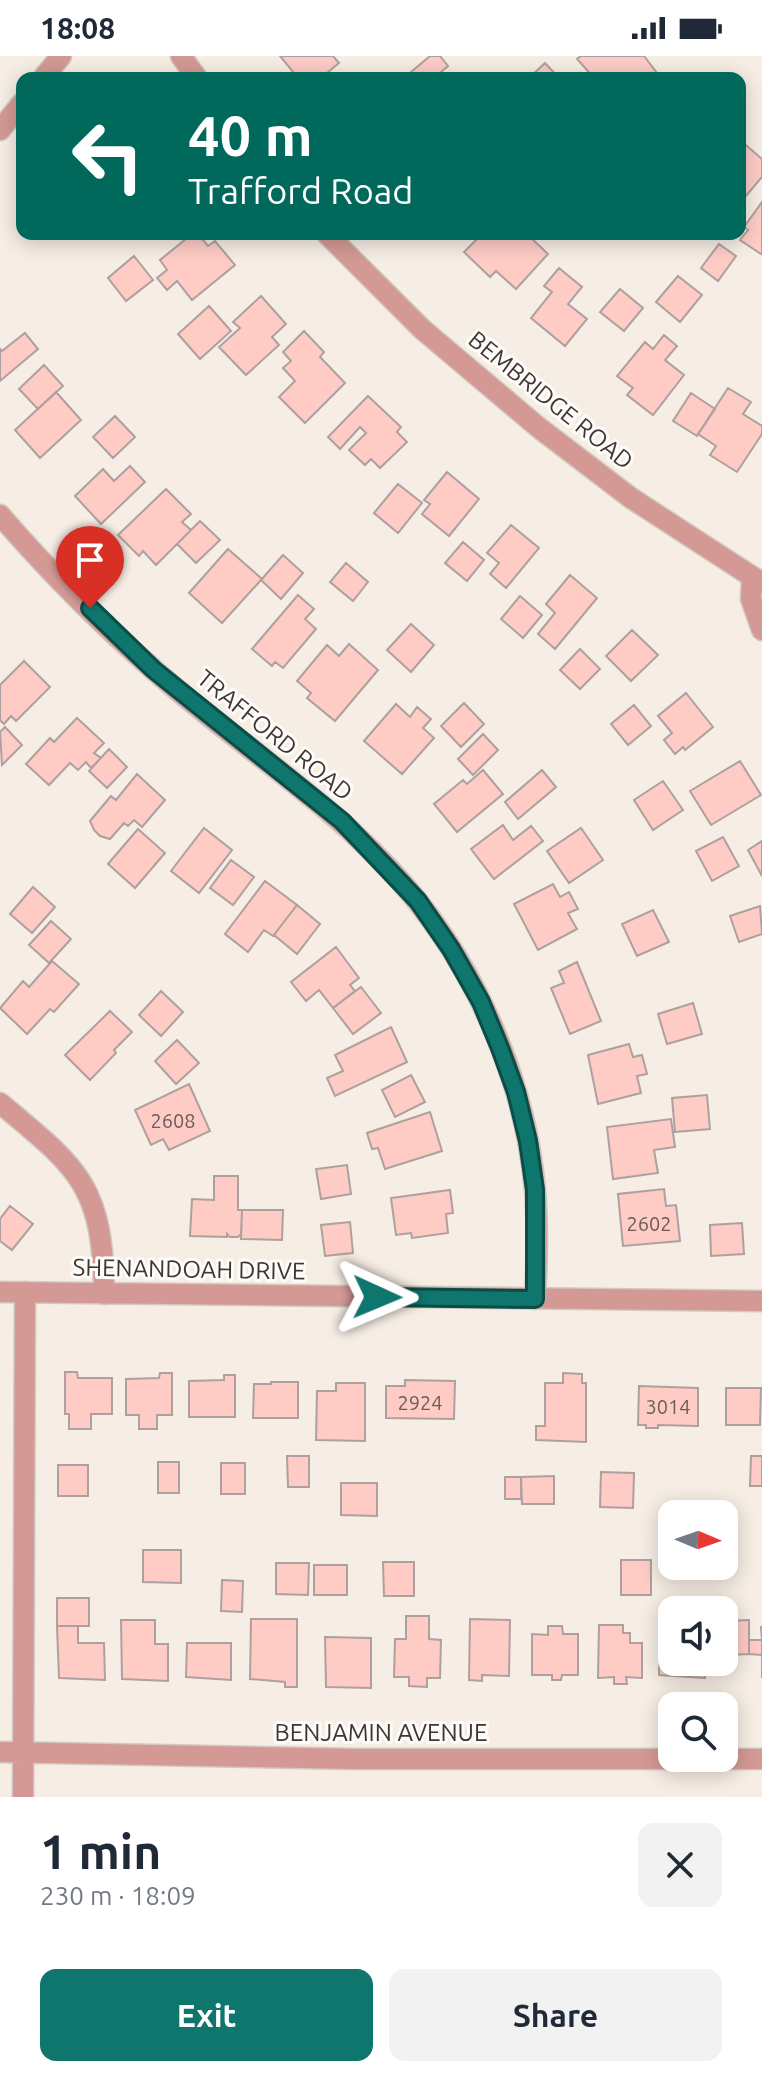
<!DOCTYPE html>
<meta charset="utf-8">
<style>
:root{--surface:#fff;--page:#f2f2f3;--text:#1f2937;--muted:#747a83;--accent:#0f766e}
body{margin:0;font-family:Ubuntu,sans-serif;background:var(--page);color:var(--text);height:100vh;display:flex;flex-direction:column;font-size:30px;white-space:nowrap}
*{box-sizing:border-box;margin:0}
p{font-size:26px;color:var(--muted)}
.icon{flex:none;width:44px;height:44px;fill:none;stroke:currentColor;stroke-width:2;stroke-linecap:round;stroke-linejoin:round}
.map{position:relative;height:1741px;overflow:hidden}
.details{display:flex;flex-direction:column;background:var(--surface);flex:1}
.details>*{flex:none}
.guide{position:absolute;left:16px;top:16px;width:730px;height:168px;border-radius:16px;box-shadow:0 4px 20px #0003;background:#00695c;color:#fff;overflow:hidden}
.needle{width:52px;rotate:92deg}
.buttons{position:absolute;left:658px;top:1444px;display:grid;gap:16px}
.buttons a{display:grid;place-items:center;width:80px;height:80px;border-radius:16px;background:var(--surface);box-shadow:0 4px 20px #0003;font-size:40px}
.pin{position:absolute;display:grid;place-items:center;width:68px;height:68px;color:#fff;margin:-82px -34px;border-radius:50% 50% 50% 0;rotate:-45deg;box-shadow:0 0 8px #0007}
.pin .icon{rotate:45deg}
.me{position:absolute;width:88px;margin:-44px;rotate:91deg;stroke-linejoin:round;filter:drop-shadow(0 0 6px #0008)}
.turn{display:flex;align-items:center;gap:28px;height:168px;padding:0 40px;font-size:36px}
.turn .icon{width:104px;height:104px;stroke-width:2.5}
.turn b{display:block;font-size:56px;line-height:68px}
.round{display:grid;place-items:center;flex:none;width:84px;height:84px;border-radius:16px;background:var(--page)}
.summary{display:flex;align-items:center;justify-content:space-between;height:136px;padding:0 40px}
h1{font-size:48px;font-weight:600;line-height:60px}
.button{display:flex;gap:16px;margin-top:auto;padding:16px 40px}
.button a{flex:1;height:92px;border-radius:16px;background:var(--accent);color:#fff;font-size:32px;font-weight:600;line-height:92px;text-align:center}
.button a+a{background:var(--page);color:var(--text)}
.status{display:flex;justify-content:space-between;align-items:center;height:56px;padding:0 40px;background:var(--surface);direction:ltr}
.status svg{height:22px;fill:currentColor}
.map>svg:first-child{display:block}
.building{fill:#fecbc5;stroke:#aea09f;stroke-width:2}
.lines{fill:none;stroke-linecap:round;stroke-linejoin:round}
.street-casing{stroke:#d1c9c1;stroke-width:23}
.street{stroke:#d49994;stroke-width:20}
.route-casing{stroke:#0a4d48;stroke-width:20}
.route{stroke:#0f766e;stroke-width:14}
.labels{text-anchor:middle;dominant-baseline:central;stroke-width:6;stroke-linejoin:round;paint-order:stroke}
.number-label{font-size:20px;fill:#6c5c58}
.street-label{font-size:24px;fill:#3b3734;stroke:#fffbf8}
</style>
<div class="status"><b>18:08</b><svg viewBox="0 0 49 12"><path d="M0 12V9h3v3zM5 12V6h3v6zM10 12V3h3v9zM15 12V0h3v12zM26 1h20v11H26zM47 4h2v5h-2z"/></svg></div>
<div class="map">
<svg width="762" height="1741" viewBox="0 0 762 1741">
<rect width="100%" height="100%" fill="#f6ede4"/>
<path class="building" d="M280,0h53l6,7 -18,15h-23z
M430,0h10l8,10 -14,12h-18l-5,-6z
M581,0h63l16,21 -66,1 -17,-19z
M545,7l14,15h-30z
M740,84l22,19v18l-22,26z
M762,146v51l-1,1 -21,-14 8,-10 -4,-3z
M192,178h6l10,12 7,-5 20,24 -43,35 -15,-19 -10,9 -10,-12 10,-8 -7,-10z
M482,178h45l21,20 -32,35 -20,-18 -6,6 -26,-25z
M719,188l17,12 -18,25 -17,-13z
M134,200l19,24 -27,21 -18,-23z
M559,212l23,19 -14,17 19,15 -22,27 -34,-28 21,-26 -8,-6z
M678,220l24,19 -22,27 -24,-20z
M620,233l23,19 -19,23 -24,-19z
M261,240l25,28 -14,13 7,8 -33,30 -27,-28 21,-19 -7,-6z
M209,250l22,25 -31,28 -22,-25z
M304,275l20,21 -4,5 25,26 -40,40 -26,-26 16,-16 -12,-13 8,-7 -8,-9z
M25,277l13,16 -38,32v-32l2,2z
M664,279l13,11 -12,14 19,15 -31,40 -26,-20 6,-7 -16,-12 28,-34 8,7z
M44,309l19,21 -25,23 -19,-20z
M728,332l23,14 -8,12 19,12v8l-25,38 -27,-17 6,-9 -18,-12z
M56,336l25,28 -41,38 -25,-28z
M691,337l24,16 -18,27 -24,-15z
M368,340l33,31 -4,5 10,10 -27,26 -9,-9 -6,6 -16,-15 17,-17 -6,-6 -20,22 -12,-12z
M115,360l20,21 -22,21 -20,-21z
M130,410l15,16 -44,42 -26,-28 28,-27 11,12z
M447,416l32,27 -30,37 -27,-22 8,-10 -6,-4z
M398,428l24,19 -24,30 -24,-20z
M166,433l25,25 -9,8 9,8 -35,35 -13,-14 -4,5 -21,-21z
M200,465l20,19 -24,23 -19,-19z
M511,469l28,23 -33,40 -16,-14 9,-11 -12,-10z
M463,486l21,18 -17,21 -22,-18z
M228,493l34,30 -40,44 -33,-30z
M283,499l20,18 -22,26 -20,-19z
M346,507l22,19 -15,19 -23,-19z
M570,519l27,23 -42,51 -17,-15 17,-21 -9,-9z
M298,539l16,14 -9,10 11,10 -33,39 -8,-6 -3,4 -20,-17z
M520,540l22,19 -19,23 -22,-19z
M411,568l23,21 -23,27 -24,-22z
M632,574l26,25 -27,26 -25,-25z
M349,588l29,26 -43,51 -28,-23 4,-5 -14,-12 30,-36 12,11z
M580,593l20,20 -20,20 -20,-19z
M24,605l26,26 -34,34 -5,-5 -7,8 -4,-4v-35z
M686,637l27,34 -28,23 -2,-3 -8,7 -11,-14 8,-7 -14,-17z
M464,647l20,21 -23,23 -20,-21z
M396,648l14,13 7,-10 14,12 -8,9 11,10 -32,36 -38,-33z
M634,649l17,21 -23,19 -17,-21z
M77,662l27,25 -10,10 7,5 -10,10 -5,-6 -8,8 -8,-7 -21,22 -23,-21 24,-26 4,4z
M5,671l17,18 -20,20 -2,-33z
M483,678l15,16 -25,25 -15,-16z
M109,693l18,18 -20,21 -18,-17z
M740,705l21,34 -50,30 -21,-34z
M483,714l20,24 -46,38 -23,-28 29,-24 4,4z
M542,714l14,17 -38,32 -13,-17z
M137,718l28,26 -23,27 -8,-7 -6,6 -4,-3 -14,16 -10,-3 -6,-6 -4,-9 21,-25 5,4z
M663,725l20,29 -30,20 -19,-30z
M503,769l10,15 18,-14 12,15 -49,38 -23,-30z
M204,772l28,22 -33,43 -28,-22z
M581,772l22,32 -34,23 -22,-32z
M138,773l27,24 -30,35 -27,-24z
M723,781l16,29 -27,15 -16,-30z
M762,785v35l-14,-26z
M231,804l23,17 -21,28 -23,-17z
M265,825l32,24 -24,31 -9,-6 -16,22 -23,-18z
M553,828l7,13 9,-5 9,17 -10,4 9,16 -39,21 -24,-46z
M33,831l22,20 -23,26 -22,-19z
M297,849l23,19 -23,30 -23,-19z
M760,850l2,28 -23,8 -9,-26z
M653,854l16,32 -32,14 -15,-32z
M51,865l20,18 -22,24 -20,-18z
M336,891l23,31 -9,7 5,6 -22,17 -14,-18 -13,11 -15,-19z
M52,905l27,23 -25,28 -4,-3 -23,25 -27,-26 23,-27 6,6z
M577,906l24,59 -31,13 -19,-46 13,-5 -5,-12z
M361,931l20,26 -28,21 -20,-26z
M161,935l22,21 -22,24 -22,-21z
M693,947l9,31 -35,10 -9,-30z
M110,955l22,21 -18,18 2,3 -26,27 -25,-25z
M391,971l16,35 -72,34 -8,-18 16,-7 -8,-16z
M177,984l22,23 -23,21 -21,-23z
M629,988l4,13 9,-2 5,19 -10,2 4,17 -43,11 -10,-49z
M411,1019l14,27 -30,15 -13,-27z
M189,1028l21,47 -41,19 -6,-11 -12,6 -16,-35z
M707,1039l3,34 -35,3 -3,-34z
M430,1056l12,39 -57,18 -7,-21 -6,1 -5,-16z
M671,1063l4,28 -21,3 4,23 -45,6 -6,-52z
M347,1109l4,29 -30,5 -5,-30z
M214,1120h24v34h4l-1,24 -3,3h-8l-3,-3v3l-37,-1 2,-37 22,1z
M664,1133l2,17 10,-1 4,36 -57,5 -5,-52z
M450,1134l3,23 -7,1 2,19 -36,5 -1,-5 -15,2 -5,-37z
M10,1150l23,18 -21,26 -12,-9v-22z
M242,1154h41l-1,30 -41,-1z
M350,1166l3,31 -28,3 -4,-31z
M742,1167l2,31 -33,2 -1,-31z
M65,1316h12l1,6h34v36h-21v15h-22v-15h-4z
M160,1317h12v42h-15v14h-18v-14h-13v-36l33,-1z
M563,1317l19,1v9h4v59l-50,-2v-14h9v-43h18z
M224,1319h11v42h-46v-36l35,-1z
M405,1324l50,1 -1,38 -68,-1v-32h19z
M271,1326h27v36h-45l1,-34h17z
M336,1327h29v58l-49,-1 1,-49h19z
M639,1330l59,2v38l-40,-1v3h-12v-3h-8z
M726,1332h35l-1,37h-34z
M287,1400h22v31h-21z
M751,1400h11v30h-12z
M158,1406h21v31h-21z
M221,1407h24v31h-24z
M58,1409h30v31h-30z
M601,1416l33,1 -1,35 -33,-1z
M554,1420v28h-32l-1,-27z
M505,1421h16v22h-16z
M341,1427h36v33l-36,-1z
M143,1494h38v33l-38,-1z
M621,1504h30v35h-30z
M383,1506h31v34h-30z
M276,1507h33l-1,32 -32,-1z
M314,1509h33v30h-33z
M690,1510h30v9l-31,-1z
M222,1524l21,1 -1,31 -21,-1z
M57,1542h32v28h-32z
M406,1560h23v23l12,1 -1,38h-13v9l-18,-1v-9h-15l1,-38h11z
M251,1563h46v68h-12v-5l-35,-3z
M470,1563l40,1 -1,56 -27,-1v6l-13,-1z
M121,1564h34v24h13v37l-46,-2z
M749,1564v34l-23,1v-34z
M599,1569h24v8h7v10h12v35l-16,-1 1,7h-13v-7l-16,1z
M57,1570h21v17h26l1,37 -46,-2z
M548,1570h14l1,8h15v41h-16l-1,5h-9v-5h-20v-41l16,1z
M761,1571h1v51v-23l-13,-1v-14h13z
M325,1581l46,1v50l-45,-1z
M660,1582h12v24h33v16l-46,-3z
M187,1587h44v37l-45,-3z"/>
<g class="lines">
<g class="street-casing">
<path id="street" d="M181,0l16,22
M43,22l18,-22
M0,74l22,-27
M327,178l95,95 116,98 93,71 131,85
M0,459c47,54 100,108 154,155 87,78 190,139 264,232 64,80 108,186 117,288 3,36 2,73 0,109
M752,522l-1,21 11,31
M0,1047c79,66 103,82 104,191
M0,1236l762,9
M0,1696l353,7h409
M23,1741l2,-505"/>
</g>
<use href="#street" class="street"/>
</g>
<g class="lines">
<g class="route-casing">
<path id="route" d="M90,552l64,62 188,151 76,80 33,48 30,53 19,46 16,44 12,49 7,49v109l-158,-2"/>
</g>
<use href="#route" class="route"/>
</g>
<g class="labels">
<g class="number-label">
<text x="173" y="1064">2608</text>
<text x="649" y="1167">2602</text>
<text x="420" y="1346">2924</text>
<text x="668" y="1350">3014</text>
</g>
<g class="street-label">
<text transform="translate(551 344) rotate(39)">BEMBRIDGE ROAD</text>
<text transform="translate(275 679) rotate(39)">TRAFFORD ROAD</text>
<text transform="translate(189 1213) rotate(1)">SHENANDOAH DRIVE</text>
<text x="381" y="1676">BENJAMIN AVENUE</text>
</g>
</g>
</svg>
<div class="buttons">
<a><svg class="needle" viewBox="-14 -14 28 28"><path d="M0-13l5 13h-10z" fill="#e53935"/><path d="M0 13l5-13h-10z" fill="#747a83"/></svg></a>
<a><svg class="icon" aria-label="sound" viewBox="0 0 24 24"><path d="M4 9h4l5-4v14l-5-4H4zM17 9q2 3 0 6"/></svg></a>
<a><svg class="icon" aria-label="search" viewBox="0 0 24 24"><circle cx="10" cy="10" r="6"/><path d="M15 15l6 6"/></svg></a>
</div>
<div class="pin" style="left:90px;top:552px;background:#d93025"><svg class="icon" aria-label="arrive" viewBox="0 0 24 24"><path d="M6 21V4h12l-3 4 3 4H6"/></svg></div>
<svg class="me" style="left:377px;top:1241px" viewBox="-20 -20 40 40"><path d="M0-17L14 15 0 8-14 15z" fill="#0f766e" stroke="#fff" stroke-width="4"/></svg>
<div class="guide">
<div class="turn"><svg class="icon" aria-label="left" viewBox="0 0 24 24"><path d="M17 20v-9H6M10 6l-5 5 5 5"/></svg><div><b>40 m</b>Trafford Road</div></div>
</div>
</div>
<section class="details">
<div class="summary"><div><h1>1 min</h1><p>230 m · 18:09</p></div><a class="round"><svg class="icon" aria-label="close" viewBox="0 0 24 24"><path d="M6 6l12 12M18 6L6 18"/></svg></a></div>
<div class="button"><a>Exit</a><a>Share</a></div>
</section>
